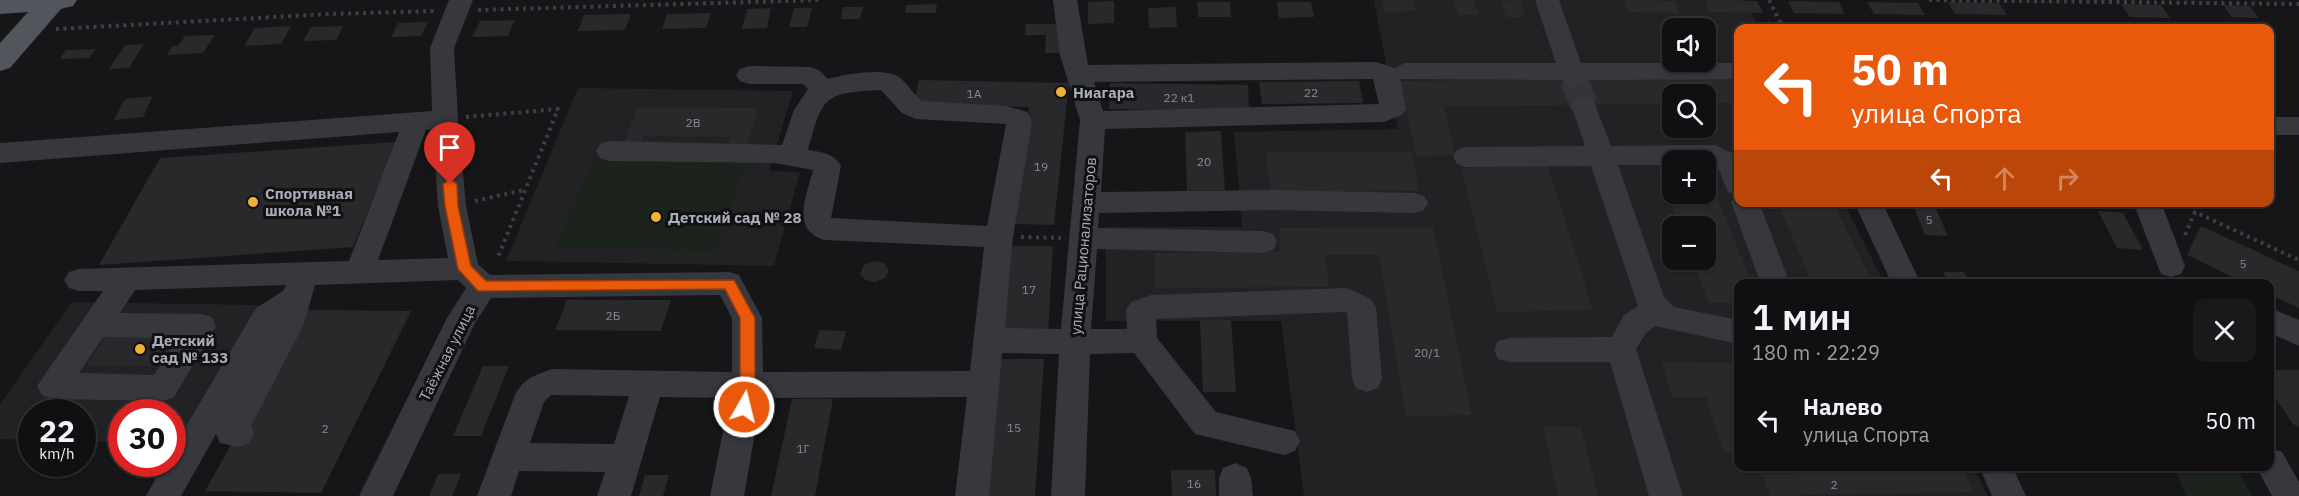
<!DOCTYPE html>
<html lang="ru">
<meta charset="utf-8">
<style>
:root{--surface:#101012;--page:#19191b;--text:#f1f3f6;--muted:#9c9d9f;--line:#303032}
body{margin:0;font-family:"IBM Plex Sans",sans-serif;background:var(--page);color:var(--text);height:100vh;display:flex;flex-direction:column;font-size:22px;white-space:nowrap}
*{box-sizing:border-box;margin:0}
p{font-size:20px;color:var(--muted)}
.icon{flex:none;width:33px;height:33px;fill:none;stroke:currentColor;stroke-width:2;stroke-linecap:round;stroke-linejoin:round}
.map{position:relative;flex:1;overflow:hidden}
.side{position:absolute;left:1734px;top:279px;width:540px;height:192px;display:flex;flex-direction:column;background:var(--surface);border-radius:12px;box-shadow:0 2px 4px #0004,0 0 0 2px var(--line)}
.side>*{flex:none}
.guide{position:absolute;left:1734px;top:24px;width:540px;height:183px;border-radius:12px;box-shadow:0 2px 4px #0004,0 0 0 2px var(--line);background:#ea580c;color:#fff;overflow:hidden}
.fabs{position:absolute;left:1662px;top:18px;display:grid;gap:12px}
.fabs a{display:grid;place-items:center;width:54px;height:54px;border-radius:12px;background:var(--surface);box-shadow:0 2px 4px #0004,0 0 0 2px var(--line);font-size:30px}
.speed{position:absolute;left:18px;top:399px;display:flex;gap:12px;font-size:30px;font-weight:700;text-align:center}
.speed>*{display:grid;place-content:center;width:78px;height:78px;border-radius:50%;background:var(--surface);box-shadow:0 2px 4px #0004,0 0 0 2px var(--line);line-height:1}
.speed small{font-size:15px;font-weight:400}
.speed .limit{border:9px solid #d22;background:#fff;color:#111}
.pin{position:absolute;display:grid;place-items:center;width:51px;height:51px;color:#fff;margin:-62px -26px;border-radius:50% 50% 50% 0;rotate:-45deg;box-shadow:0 0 6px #0007}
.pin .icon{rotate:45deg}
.me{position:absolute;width:66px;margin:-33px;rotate:8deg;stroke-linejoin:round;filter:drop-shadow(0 0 4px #0008)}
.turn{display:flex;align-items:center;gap:21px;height:126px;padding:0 18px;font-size:27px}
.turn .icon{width:78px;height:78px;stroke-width:2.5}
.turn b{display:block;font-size:42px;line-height:51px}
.lanes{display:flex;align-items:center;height:57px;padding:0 18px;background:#0003;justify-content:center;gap:30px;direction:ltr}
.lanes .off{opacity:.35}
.round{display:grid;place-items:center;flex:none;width:63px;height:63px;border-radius:12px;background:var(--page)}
.headline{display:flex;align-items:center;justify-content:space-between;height:102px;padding:0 18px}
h1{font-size:36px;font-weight:600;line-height:45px}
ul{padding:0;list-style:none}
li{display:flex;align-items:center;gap:18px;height:78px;padding:0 18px}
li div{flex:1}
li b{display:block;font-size:22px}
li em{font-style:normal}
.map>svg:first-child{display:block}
.built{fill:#222225;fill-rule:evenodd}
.green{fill:#1c231d}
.building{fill:#29292c}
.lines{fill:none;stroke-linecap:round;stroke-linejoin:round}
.minor-tunnel{stroke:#333438;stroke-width:28;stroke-dasharray:28 14;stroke-linecap:butt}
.path{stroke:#3d3f44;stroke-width:4;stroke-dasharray:3 4.5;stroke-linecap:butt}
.minor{fill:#37383d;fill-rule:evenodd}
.major{fill:#53555c;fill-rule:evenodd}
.route{fill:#ea580c;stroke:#983908;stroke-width:1.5}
.poi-dot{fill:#f2b134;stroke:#111113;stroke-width:2}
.labels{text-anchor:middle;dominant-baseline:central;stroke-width:6;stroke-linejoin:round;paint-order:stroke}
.number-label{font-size:12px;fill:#888b94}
.poi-label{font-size:15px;font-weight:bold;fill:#a8adb8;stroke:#111113;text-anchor:start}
.street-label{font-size:15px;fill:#a8adb8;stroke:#111113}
</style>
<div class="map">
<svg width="2299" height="496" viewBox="0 0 2299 496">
<rect width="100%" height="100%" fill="#161618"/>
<path class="built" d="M1374,0h371l14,28h-21v174l106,1 40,80 -146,1v182l235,1 15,29h-684l-23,-175h-175v-94h136l-8,-95 164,-3zM1672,28h34v34h-34zM1672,94h34v34h-34zM1672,160h34v34h-34zM1672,226h34v34h-34z
M578,88l215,3 -24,80 31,1 -26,94 -268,-5z
M72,302l187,3 -83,139h-3l-1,-32h-50l-1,30 -38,-1 -1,-29h-50l-1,28 -31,-1v-35z"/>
<path class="green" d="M594,158l153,3 -30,91 -162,-4z
M2174,467h61l17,29h-66z"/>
<path class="building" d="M1382,0h31l3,11 -31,1z
M1453,0h21l5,15h-21z
M1520,0l5,17h-19l-5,-16z
M1624,0l51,1 4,12 -51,-1z
M1705,0l52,1 6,12 -53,-1z
M1114,1v22l-26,1v-22z
M1788,1l51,1 6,12 -51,-1z
M1197,2h33l1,15h-33z
M1277,2h34l3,15 -35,1z
M1867,2l51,1 7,12 -51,-1z
M1948,2l51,1 8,12 -52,-1z
M937,4l-1,9h-31l1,-8z
M2121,4l40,1 9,13 -40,-1z
M2223,5l26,1 10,12 -27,-1z
M843,7h20l-3,12h-19z
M1176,7l1,20 -28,1 -1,-20z
M771,8l-4,20 -25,1 5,-20z
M794,8h18l-5,19h-18z
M711,13l-5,15 -44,1 5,-15z
M631,14l-6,16 -47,1 6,-16z
M515,20l-7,16 -36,1 8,-16z
M428,22l-7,14 -30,1 7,-14z
M1026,24h40l-1,29h-20l1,-18h-21z
M291,26l-10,18 -37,2 11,-18z
M343,26l-7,14 -33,1 8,-14z
M215,35l-12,18 -36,2 5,-9h6l7,-10z
M144,44l-15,24 -20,1 16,-24z
M96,49l-7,9 -29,1 6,-9z
M1738,78v40l-6,-15h-26v-9h-34v10l-228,2 11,49 -39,1 -16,-75z
M919,80l150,3 -15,142 -40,-1 15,-117 -115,-3z
M1359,81l4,22 -101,1 -3,-22z
M1110,83l138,2 1,26 -140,-2z
M153,96l-10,21 -29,3 11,-21z
M638,107l120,1 -12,41 -20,-1 4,-11 -86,-1 -5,12h-17z
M1221,131l4,59 -38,1 -2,-59z
M396,142l-43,105 -254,18 61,-107z
M1266,152h146l7,39 -149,1z
M1548,166l45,144 -96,2 -36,-144z
M1658,167h14v27h34v-24l46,114h-14v19h-29l-17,-43h14v-34h-26z
M1777,202h56l40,82h-60z
M1912,202h21l15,34 -23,-1z
M2098,211l25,2 20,37 -26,-2z
M2201,226l98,45v37l-29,-14v-10h-23l-60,-29z
M1433,227l39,188 -66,1 -27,-161h-54l4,32 -174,1v-35l126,-1 -2,-24z
M1012,246h41l-5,86h-44z
M874,261l10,2 5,7 -4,8 -10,4 -10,-2 -5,-6 4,-9z
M1943,272h21l6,12h-21z
M567,300h104l-10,31 -106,-1z
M307,310l104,1 -90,182 -116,-2z
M1200,320h31l5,72h-33z
M819,330l27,1 -5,19 -27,-2z
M108,332h85l-20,34h-87z
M995,359h49l-9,137h-53z
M1662,362l76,1v90h-14l-18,-56h-34z
M483,366h26l-28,70h-28z
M2270,370h29v57l-6,-3 -23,-34 1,-5z
M792,399h41l-18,97h-44z
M1543,426l38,1 17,69h-40z
M1795,466h167l12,26 -204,4 -8,-22h36z
M1171,470h44l1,26h-44z
M438,474h23l-9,22h-23z
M645,475h24l-6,21h-24z"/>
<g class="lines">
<path class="minor-tunnel" d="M1574,79l10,26"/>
<path class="path" d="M1769,0l14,28
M1929,0l370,4
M478,10l341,-10
M56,29l273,-15 106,-3
M466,117l92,-8 -60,148
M475,201l49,-11
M2185,235l10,-23 104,48
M1021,237l40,1"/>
<path class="minor" d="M449,0h24l-19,48 4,71 8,87 12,58 12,11 239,-3 10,3 23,43 1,54 207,-1 14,-124 -160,-7c-34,-11 -17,-45 -11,-70l-38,-7 -166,-2 -9,-3 -4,-7 4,-7 9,-3 173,4 12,-35 14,-21 -5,-5h-54l-9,-3 -4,-6 4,-6 9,-3 61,1 9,3 9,9c17,-5 56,-12 71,-2 9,7 14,17 23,24l84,5 21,6 5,10 -19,115 -8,91 56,1 19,-209 -20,-65 -7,-55h24l11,65 288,-3 19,6 10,-5h151l-21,-63h24l22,63h157v16l-152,1 -3,5 -9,3 -9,-3 -3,-5 -162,-1 6,30 -4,6 -18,7 -279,7 -4,63 173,-2 140,3 10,3 4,7 -4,7 -10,3 -140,-3 -175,3 -1,15 165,3 10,3 4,8 -4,8 -10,3 -166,-4 -6,80h36l-1,-19 5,-8 20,-7 196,-7 24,11 5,8 6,72 -4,9 -11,4 -11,-4 -4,-9 -5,-66 -3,-1 -188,7 1,19 59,74 79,19 5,10 -5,10 -11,4 -89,-21 -61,-81 -44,1 -5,142h-34l8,-142 -57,-1 -13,143h-34l12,-99 -206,1 -17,98h-34l20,-98 -70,-1 -29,99h-34l8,-24 -86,-1 -8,25h-34l38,-101c9,-17 20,-20 37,-26l180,3v-54l-12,-23 -229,3 -17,27 -81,171h-34l88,-178 19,-30 -8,-8 -143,5 -11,39 -53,102 3,7 -5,10 -11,4 -18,-4 -4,-9 -35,62h-35l18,-32h8v-14l84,-142 27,-17 3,-6 -151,5 -15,23 81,1 11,3 4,9 -42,71 -11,4 -110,-2 -11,-4 -5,-9 66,-95h-24l-10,-3 -5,-8 5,-8 10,-3 270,-8 50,-129 -399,31v-20l432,-32 -2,-63zM1373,79l6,25 -276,7 -9,-29zM881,90l21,23 14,6 90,5 -19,102 -156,-8 10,-52c-7,-13 -20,-14 -33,-16 15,-55 16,-57 73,-60zM433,129l5,77 10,52 -70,2 48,-130zM103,337l75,1 -24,37 -75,-2zM551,395l78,1 -15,48 -84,-1 14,-41z
M1584,96l9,3 18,47 104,-1 23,11v46h21l31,82h-29l-30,-82 5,-8 -8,-2 -9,-22 -13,-5v-5h-34v5h-54l46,132 10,10 64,13v24l-83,-18 -9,7 -10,16 47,147h-34l-39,-134h-101l-11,-3 -4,-9 4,-9 11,-3 103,-1 12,-22 14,-9 -47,-140 -125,1 -9,-3 -4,-7 4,-7 9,-3 119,-1 -14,-41 4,-6z
M2270,117h29v18h-29z
M1854,202h28l39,82h-29z
M2133,202h28l24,64 -4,8 -10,3 -10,-3z
M2270,308l29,12v26l-29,-13z
M2270,448l12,4 17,30v14h-27l-16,-30h14z
M1235,463l12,5 4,10 2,18h-34v-18l4,-10z
M1979,466h33l14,30h-34z"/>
<path class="major" d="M0,0h77l-4,6 -12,3 -51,59 -10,3v-28l28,-31 -28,2z"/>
</g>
<path class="route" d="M450,179l7,5 1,22 13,60 15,15 248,-1 21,38v67l-6,27 -5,1 -6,-1 -2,-5 4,-22v-67l-15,-29 -247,2 -20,-22 -13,-63 -2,-22z"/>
<g class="poi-dot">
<circle cx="1061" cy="92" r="6"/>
<circle cx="253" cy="202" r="6"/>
<circle cx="656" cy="217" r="6"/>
<circle cx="140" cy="349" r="6"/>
</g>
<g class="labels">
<g class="number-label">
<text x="1311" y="92">22</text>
<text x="974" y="93">1А</text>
<text x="1179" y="97">22 к1</text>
<text x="693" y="122">2В</text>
<text x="1204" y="161">20</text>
<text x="1041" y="166">19</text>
<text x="1929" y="219">5</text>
<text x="2243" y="263">5</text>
<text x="1029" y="289">17</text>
<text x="613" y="315">2Б</text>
<text x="1427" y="352">20/1</text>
<text x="1014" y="427">15</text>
<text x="325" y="428">2</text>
<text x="803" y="448">1Г</text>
<text x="1194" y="483">16</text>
<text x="1834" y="484">2</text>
</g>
<g class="poi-label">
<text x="1073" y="92">Ниагара</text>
<text x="265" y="193">Спортивная<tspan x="265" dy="17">школа №1</tspan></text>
<text x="668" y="217">Детский сад № 28</text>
<text x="152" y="340">Детский<tspan x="152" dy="17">сад № 133</tspan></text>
</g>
<g class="street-label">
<text transform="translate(1083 246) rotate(-85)">улица Рационализаторов</text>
<text transform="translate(447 353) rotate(-63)">Таёжная улица</text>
</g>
</g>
</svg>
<div class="fabs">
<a><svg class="icon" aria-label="sound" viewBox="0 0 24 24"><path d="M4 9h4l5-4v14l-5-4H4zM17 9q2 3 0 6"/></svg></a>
<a><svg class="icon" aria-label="search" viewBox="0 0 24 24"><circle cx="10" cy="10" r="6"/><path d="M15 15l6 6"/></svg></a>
<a>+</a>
<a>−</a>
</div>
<div class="speed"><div>22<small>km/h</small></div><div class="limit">30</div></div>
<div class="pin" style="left:450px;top:184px;background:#d93025"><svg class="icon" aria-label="arrive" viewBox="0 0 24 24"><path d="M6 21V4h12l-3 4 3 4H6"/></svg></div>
<svg class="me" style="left:744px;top:407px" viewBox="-20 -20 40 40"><circle r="17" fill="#ea580c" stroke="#fff" stroke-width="3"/><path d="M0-11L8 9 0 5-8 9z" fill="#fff"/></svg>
<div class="guide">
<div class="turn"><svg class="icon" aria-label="left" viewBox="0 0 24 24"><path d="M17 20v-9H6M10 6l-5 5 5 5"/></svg><div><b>50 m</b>улица Спорта</div></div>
<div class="lanes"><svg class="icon" aria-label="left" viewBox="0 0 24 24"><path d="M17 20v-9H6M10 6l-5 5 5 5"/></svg><svg class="icon off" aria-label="ahead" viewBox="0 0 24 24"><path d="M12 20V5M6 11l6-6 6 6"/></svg><svg class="icon off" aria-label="right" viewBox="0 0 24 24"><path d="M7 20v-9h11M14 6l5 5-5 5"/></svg></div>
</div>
<section class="side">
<div class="headline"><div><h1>1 мин</h1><p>180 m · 22:29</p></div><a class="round"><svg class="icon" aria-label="close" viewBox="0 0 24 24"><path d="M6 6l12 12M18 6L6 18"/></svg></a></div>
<ul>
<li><svg class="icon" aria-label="left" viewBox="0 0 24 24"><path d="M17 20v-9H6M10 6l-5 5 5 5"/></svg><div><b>Налево</b><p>улица Спорта</p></div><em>50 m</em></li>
</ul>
</section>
</div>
